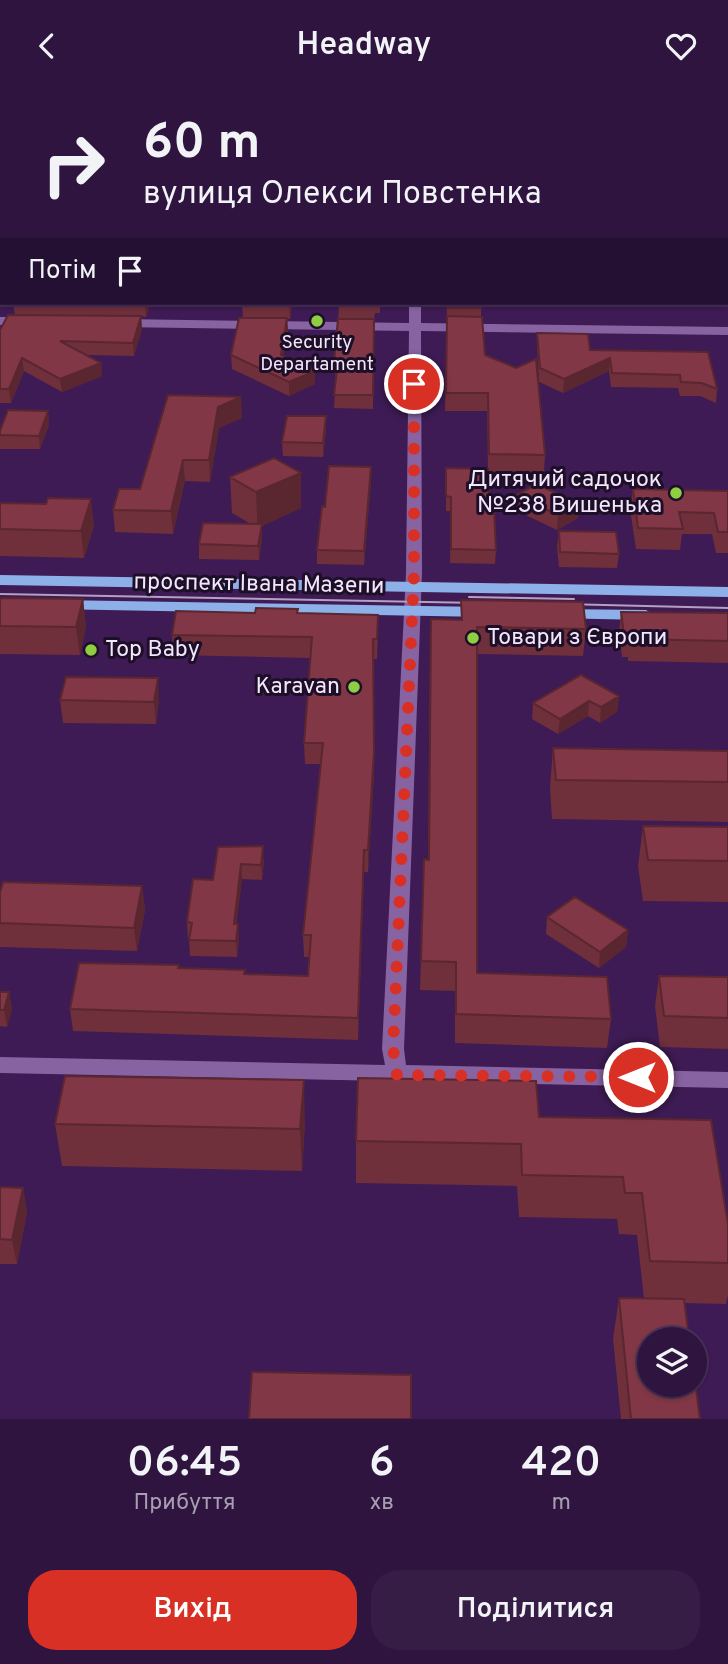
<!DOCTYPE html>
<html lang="uk">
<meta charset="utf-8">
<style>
:root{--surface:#2e143f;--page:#361d46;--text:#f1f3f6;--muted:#a79eb0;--line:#493359;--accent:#d93025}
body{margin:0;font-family:Overpass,sans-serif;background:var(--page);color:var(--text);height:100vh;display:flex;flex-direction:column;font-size:26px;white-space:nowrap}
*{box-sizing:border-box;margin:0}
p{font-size:23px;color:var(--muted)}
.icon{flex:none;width:38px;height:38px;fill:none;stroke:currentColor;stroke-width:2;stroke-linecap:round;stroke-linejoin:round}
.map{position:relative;height:1328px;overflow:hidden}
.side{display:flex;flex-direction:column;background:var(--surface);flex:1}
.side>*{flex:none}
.hud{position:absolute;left:0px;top:0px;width:728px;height:214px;box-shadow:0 2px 5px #0004,0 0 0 2px var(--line);background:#2e143f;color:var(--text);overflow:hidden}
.tools{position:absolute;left:637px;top:1236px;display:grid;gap:14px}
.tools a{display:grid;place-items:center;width:70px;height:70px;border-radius:50%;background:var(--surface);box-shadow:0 2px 5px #0004,0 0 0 2px var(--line);font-size:35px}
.pin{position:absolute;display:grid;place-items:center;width:60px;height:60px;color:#fff;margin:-30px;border:4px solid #fff;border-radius:50%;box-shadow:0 2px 7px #0007}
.me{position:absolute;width:77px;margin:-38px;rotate:270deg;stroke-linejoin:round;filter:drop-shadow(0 0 5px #0008)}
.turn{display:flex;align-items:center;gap:24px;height:147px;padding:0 28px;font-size:32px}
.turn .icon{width:91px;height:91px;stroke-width:2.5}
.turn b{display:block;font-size:49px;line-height:60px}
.then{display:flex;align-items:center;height:66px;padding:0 28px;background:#0003;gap:14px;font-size:26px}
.eta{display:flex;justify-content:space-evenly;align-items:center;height:119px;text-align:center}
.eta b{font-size:42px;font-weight:600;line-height:49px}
.button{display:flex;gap:14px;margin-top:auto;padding:14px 28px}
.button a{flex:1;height:80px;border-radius:28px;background:var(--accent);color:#fff;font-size:28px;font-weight:600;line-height:80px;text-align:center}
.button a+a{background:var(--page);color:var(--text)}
header{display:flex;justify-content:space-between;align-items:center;height:91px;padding:0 28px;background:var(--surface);font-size:32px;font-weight:600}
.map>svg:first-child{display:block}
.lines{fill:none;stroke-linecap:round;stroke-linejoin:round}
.minor{fill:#8863a2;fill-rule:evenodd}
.trunk{fill:#8db0e8;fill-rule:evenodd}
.tram{stroke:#b4a0c2;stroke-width:2}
.wall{fill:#6f2f3b}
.shaded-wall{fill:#5a2630}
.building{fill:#813745;stroke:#5a2630;stroke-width:2}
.route{stroke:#d93025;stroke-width:12;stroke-dasharray:0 21.6}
.poi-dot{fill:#8fcd42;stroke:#1e0f28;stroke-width:2.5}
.labels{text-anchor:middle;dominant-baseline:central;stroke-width:6;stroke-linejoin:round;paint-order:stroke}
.far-poi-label{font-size:19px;fill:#f2e6fb;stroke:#1e0f28}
.poi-label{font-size:23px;fill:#f2e6fb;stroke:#1e0f28;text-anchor:end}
.street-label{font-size:23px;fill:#f2e6fb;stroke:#1e0f28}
</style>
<header><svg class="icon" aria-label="back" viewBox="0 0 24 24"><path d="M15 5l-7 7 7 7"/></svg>Headway<svg class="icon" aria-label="heart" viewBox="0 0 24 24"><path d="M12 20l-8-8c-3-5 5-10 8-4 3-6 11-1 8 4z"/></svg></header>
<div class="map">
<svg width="728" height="1328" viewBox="0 0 728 1328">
<rect width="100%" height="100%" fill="#3e1b54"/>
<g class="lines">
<path class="minor" d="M74,0h10l-11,2z
M413,0h10v2h-10z
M556,0h17l2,2h-18z
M726,30h2v6h-2z
M726,63h2v6h-2z
M0,171h2l-2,11z
M409,212h12v20l307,4v8l-307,-4 1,242 -18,476 2,16 322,7v16l-728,-15v-16l385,8 -3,-16 24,-476 3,-242 -290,-4 -6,-4 6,-4 290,4z
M0,226h28l6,4 -6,4h-28z"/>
<path class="trunk" d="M0,484l728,12v10l-728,-12z
M57,509l428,7 9,5 -9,5 -434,-8 -3,-4z
M557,518l89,1 9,5 -9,5 -95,-2 -3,-4 3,-4z"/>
<path class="tram" d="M0,503l479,9
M469,506l105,2
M563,513l165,4"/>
</g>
<path class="wall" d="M652,0h76v11h-2v-9h-74z
M13,212h137l-4,14 -5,-1 1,13 -8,27 -48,-1 15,8 1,13 -40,16 -38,-21 -13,32h-11v-73l15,-15z
M242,212h50l-2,16h-3l1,12 -5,25 32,15v13l-26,12 -57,-27 -1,-14 12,-37z
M339,212h41v10h-5l-1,7 -1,89 -39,-1z
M447,212h34v14l4,38 60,100 -1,18 -56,-1 1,38 7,40 -1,14 -45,-1 1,-52h-5v-43l42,1 -1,-58h-42z
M537,242l53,17 118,2 9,37 -1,14 -16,-7h-20l-2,-8 -67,-1 -2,-16 -46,22 -24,-11 -2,-36z
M168,304l74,23 -23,10 -9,54 -25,-1 -12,53 -58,-2 -2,-22 27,-21z
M48,320l1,14 -9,24h-40v-18z
M326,325v14l-3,27 -40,-1 -1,-14z
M371,376v14l-7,84 -47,-1v-14l8,-43z
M301,382v35l-39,18v13l-3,21 -60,-1v-15l52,-20 -19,-11 -2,-36z
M633,398l95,2v62h-12l-4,-19h-30l-2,16 -44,-1 -6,-40z
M516,404l62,23 -21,12 -42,-20z
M0,412l94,23 -10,32 -84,-2z
M559,440l60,23 -2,14 -58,-1 -2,-21z
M0,507l83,1 3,28 -6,28 -80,-1z
M461,509l125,29 -3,27 -106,-2v319l134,46 -4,29 -152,-5v-52l-35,-1 4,-131 4,1 2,-214 31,-26z
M621,521l107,1v50l-100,-2v-4h-6l-3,-24z
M298,522l80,22 -1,24h-4l1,114 -6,99h-4l-6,168 -285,-9 -3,-22 109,-41 66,6 63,2 1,-19h-5l-1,-22 18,-171h-16l-1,-21 6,-85 -137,-3 -1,-20z
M619,605l-2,16 -17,11 -12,-7 -30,18 -26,-15 1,-16z
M60,609h99l-3,24 -93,-1z
M553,657l175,3v71l-176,-3 -2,-31z
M643,735l85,1v75l-85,-1 -5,-35z
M218,756l46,14 -2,19 -20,-1 -6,45 3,15 -2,18 -47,-1 -1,-18h-1l-1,-16 26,-42z
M142,795l3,24 -8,41 -137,-4v-54z
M547,826l81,13 -2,17 -27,21 -53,-34z
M659,885l69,1v72l-68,-2 -5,-41z
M0,901h9l3,17 -5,18 -7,-1z
M539,1026l189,107v71l-2,9 -42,-1 16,116h-79l-8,-80 6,-41 25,1 -7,-64 -18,-1 -2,-15 -98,-2 -2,-31 -161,-3v-42z
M305,1031l-3,49 -240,-5 -7,-42z
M0,1096l23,1 4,24 -10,52h-17z"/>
<path class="shaded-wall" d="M116,0h11v2h-11z
M2,70v29l-2,4v-30z
M145,212h5l-4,14z
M289,212h3l-2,16z
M141,225l1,13 -8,27 -1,-13z
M287,227l1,13 -7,37v-13z
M22,267l2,13 -13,32 -2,-14z
M610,267l-1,13 -46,22 1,-14z
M338,270v13l-3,2 -1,-14z
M101,272l1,13 -40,16 -2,-13z
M315,280v13l-26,12v-14z
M241,306l1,21 -23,10 -9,54 -1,-22 9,-53z
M48,320l1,14 -9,24 -1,-13z
M326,325v14l-3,27v-14z
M183,369l2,21 -12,53 -2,-23z
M371,376v14l-7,84v-14z
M301,382v35l-39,18v13l-3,21 -3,-68z
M91,408l3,27 -10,32 -3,-27z
M579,413l-1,14 -21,12 1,-15z
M83,508l3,28 -6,28 -4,-28z
M158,587l1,22 -3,24 -2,-22z
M619,605l-2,16 -17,11 1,-16z
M589,610l-1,15 -30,18 2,-15z
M374,661v21l-6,99v-22z
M263,755l1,15 -2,19 -1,-15z
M364,759v22l-6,168v-22z
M241,773l1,15 -7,60 -1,-15z
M142,795l3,24 -8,41 -3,-23z
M238,833l1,15 -2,18 -1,-16z
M628,839l-2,17 -27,21 1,-16z
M9,901l3,17 -5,18 -3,-17z
M304,989l1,42 -3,49 -2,-42z
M23,1097l4,24 -10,52 -5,-24z"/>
<path class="building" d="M95,0h21v2h-22z
M164,0h19l-1,2h-19z
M305,0h87v2h-87z
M445,0h21v2h-21z
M507,0h26v2h-26z
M659,0h19l1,2h-20z
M0,47h2v23l-2,3z
M447,212h34v5h-34z
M8,224l133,1 -8,27 -73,-2 41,22 -41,16 -38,-21 -13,31h-9v-59z
M447,225l35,1 3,38 31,13 20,-9 9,96 -56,-1 -1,-61h-42z
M239,227h48l-6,37 34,16 -26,11 -58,-27z
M338,228h36l-1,76h-39l4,-34 -4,1z
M537,242l51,1 2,16 118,2 9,37 -15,-6 -21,-1 -1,-7 -68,-2 -2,-15 -46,21 -24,-11z
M168,304l73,2 -23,10 -9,53h-26l-12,51 -58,-1 6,-21h21z
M8,319l40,1 -9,25 -39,-1v-4z
M287,325h39l-3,27 -41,-1z
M274,367l27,15 -45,19 -26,-15z
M329,375l42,1 -7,84 -47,-1 5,-44 3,1z
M446,377l42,1 1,41 5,-3 2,43 -45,-1v-52l-5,-1z
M537,393l42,20 -21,11 -42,-20z
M633,398l95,2v41h-10l-4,-19 -35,-1 4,17 -45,-1z
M48,407l43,1 -10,32 -81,-2v-26l46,1z
M203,432l59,1 -4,22 -59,-2z
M559,440l57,1 3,22 -59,-2z
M0,507l83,1 -7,28 -76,-1z
M461,509l122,2 3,27 -109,-2v346l130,4 4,42 -155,-5v-52l-35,-1 3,-102 5,1 2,-241 31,1z
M256,517l42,1 -1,4 81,2 -1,24h-4l1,113 -6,98h-4l-6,168 -288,-9 9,-46 100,2 -1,3 67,2 -1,4 64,2 3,-41h-8l20,-192h-19l8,-106 -140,-2 4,-24 79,2z
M621,521l107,1v28l-98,-2 6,-4h-12z
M581,584l38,21 -18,11 -12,-6 -29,18 -27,-16z
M66,586l92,1 -4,24 -94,-2z
M553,657l175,3v31l-172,-2z
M643,735l85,1v34l-80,-1z
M263,755l-2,19 -20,-1 -7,60h4l-2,17 -47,-1 3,-17 -5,-1 6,-43 20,1 5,-33z
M3,791l139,4 -8,42 -134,-5v-30z
M575,806l53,33 -28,22 -53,-35z
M659,885l69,1v41l-64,-2z
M0,901h9l-5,18h-4z
M65,985l239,4 -4,49 -245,-5z
M358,987l178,3 3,36 172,3 17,104v39l-78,-2 -8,-68h-17l-2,-16 -101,-2 -1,-31 -165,-3z
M0,1096l23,1 -11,52 -12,-1z
M619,1207l65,1 5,40h-40v45h46v-3l5,38h-69z
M252,1281l159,3v44h-162z"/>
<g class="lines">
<path class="route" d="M414,293v189l-21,476 4,26 241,2"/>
</g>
<g class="poi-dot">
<circle cx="317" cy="230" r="7"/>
<circle cx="676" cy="402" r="7"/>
<circle cx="473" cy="547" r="7"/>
<circle cx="91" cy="559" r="7"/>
<circle cx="354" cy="596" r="7"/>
</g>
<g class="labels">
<g class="far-poi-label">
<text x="317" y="252">Security<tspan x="317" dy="22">Departament</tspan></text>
</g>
<g class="poi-label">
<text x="662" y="389">Дитячий садочок<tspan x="662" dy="26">№238 Вишенька</tspan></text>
<text x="487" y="547" text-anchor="start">Товари з Європи</text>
<text x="105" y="559" text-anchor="start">Top Baby</text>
<text x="340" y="596">Karavan</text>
</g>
<g class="street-label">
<text transform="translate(259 494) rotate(1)">проспект Івана Мазепи</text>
</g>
</g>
</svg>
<div class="tools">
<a><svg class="icon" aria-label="layers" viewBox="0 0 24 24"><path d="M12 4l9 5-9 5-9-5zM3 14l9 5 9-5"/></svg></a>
</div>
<div class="pin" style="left:414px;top:293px;background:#d93025"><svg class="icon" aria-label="arrive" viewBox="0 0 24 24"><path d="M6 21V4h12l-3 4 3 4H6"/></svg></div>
<svg class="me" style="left:638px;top:986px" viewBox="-20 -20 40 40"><circle r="17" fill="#d93025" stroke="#fff" stroke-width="3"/><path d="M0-11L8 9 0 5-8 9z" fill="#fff"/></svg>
<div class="hud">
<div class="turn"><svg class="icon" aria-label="right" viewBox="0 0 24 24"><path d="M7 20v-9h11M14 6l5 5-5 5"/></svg><div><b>60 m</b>вулиця Олекси Повстенка</div></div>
<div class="then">Потім<svg class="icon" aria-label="arrive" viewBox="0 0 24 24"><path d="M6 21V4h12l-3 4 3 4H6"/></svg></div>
</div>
</div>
<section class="side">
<div class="eta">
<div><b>06:45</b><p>Прибуття</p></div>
<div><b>6</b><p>хв</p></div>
<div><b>420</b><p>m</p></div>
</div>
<div class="button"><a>Вихід</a><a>Поділитися</a></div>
</section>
